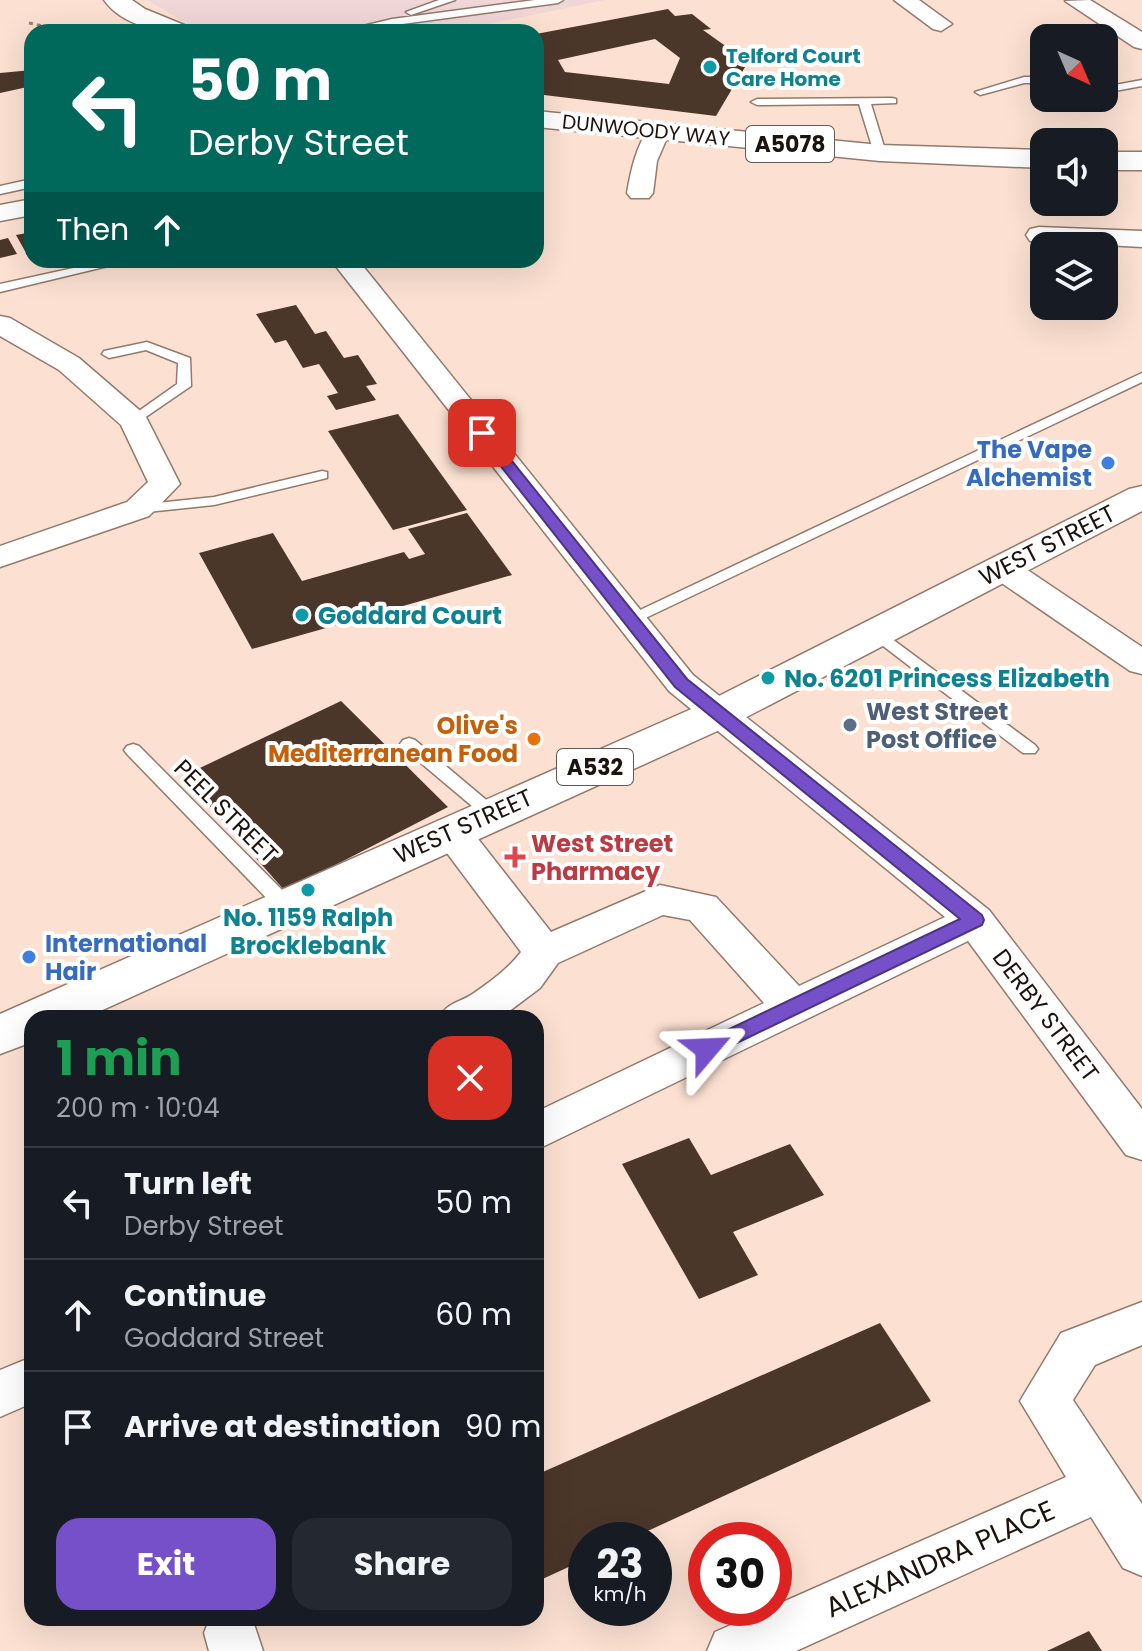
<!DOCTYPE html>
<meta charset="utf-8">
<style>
:root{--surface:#171b24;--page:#242831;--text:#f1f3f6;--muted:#9ea1a6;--line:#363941;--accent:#7550c9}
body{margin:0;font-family:Poppins,sans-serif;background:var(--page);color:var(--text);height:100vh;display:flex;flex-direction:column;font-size:30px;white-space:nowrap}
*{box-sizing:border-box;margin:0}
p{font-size:26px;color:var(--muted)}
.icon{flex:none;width:44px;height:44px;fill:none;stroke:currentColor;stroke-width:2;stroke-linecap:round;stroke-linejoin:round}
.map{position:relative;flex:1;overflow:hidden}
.drawer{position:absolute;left:24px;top:1010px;width:520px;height:616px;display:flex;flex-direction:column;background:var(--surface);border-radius:24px;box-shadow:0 8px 32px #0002}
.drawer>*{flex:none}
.guide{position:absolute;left:24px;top:24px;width:520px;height:244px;border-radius:24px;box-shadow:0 8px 32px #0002;background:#00695c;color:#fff;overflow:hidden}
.needle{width:52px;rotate:136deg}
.tools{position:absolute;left:1030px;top:24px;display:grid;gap:16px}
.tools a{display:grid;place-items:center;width:88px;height:88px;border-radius:16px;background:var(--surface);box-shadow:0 8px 32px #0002;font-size:40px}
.speed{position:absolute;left:568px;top:1522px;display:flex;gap:16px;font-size:40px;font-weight:700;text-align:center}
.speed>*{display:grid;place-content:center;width:104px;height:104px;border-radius:50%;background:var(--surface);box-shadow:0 8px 32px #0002;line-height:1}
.speed small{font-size:20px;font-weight:400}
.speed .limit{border:12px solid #d22;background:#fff;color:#111}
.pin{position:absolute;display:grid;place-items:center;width:68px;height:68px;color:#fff;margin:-34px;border-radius:16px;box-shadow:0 4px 12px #0006}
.me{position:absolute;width:88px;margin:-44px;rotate:64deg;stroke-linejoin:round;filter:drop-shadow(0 0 6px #0008)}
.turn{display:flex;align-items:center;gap:28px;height:168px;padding:0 32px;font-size:36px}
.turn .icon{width:104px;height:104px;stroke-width:2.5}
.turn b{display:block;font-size:56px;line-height:68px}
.then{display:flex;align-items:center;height:76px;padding:0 32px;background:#0003;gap:16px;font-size:30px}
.round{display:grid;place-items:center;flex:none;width:84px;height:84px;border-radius:24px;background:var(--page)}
.head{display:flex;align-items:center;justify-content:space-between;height:136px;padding:0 32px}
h1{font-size:48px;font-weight:700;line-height:60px;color:#1e9e55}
.action{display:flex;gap:16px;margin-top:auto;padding:16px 32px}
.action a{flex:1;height:92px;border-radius:24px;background:var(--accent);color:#fff;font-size:32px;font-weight:700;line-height:92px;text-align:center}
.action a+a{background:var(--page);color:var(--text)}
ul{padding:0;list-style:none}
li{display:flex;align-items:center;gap:24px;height:112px;padding:0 32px;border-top:2px solid var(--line)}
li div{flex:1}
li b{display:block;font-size:30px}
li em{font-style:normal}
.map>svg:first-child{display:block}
.industrial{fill:#f1d6d7}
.building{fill:#4b362a;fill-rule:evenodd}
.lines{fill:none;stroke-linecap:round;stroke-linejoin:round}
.lane-casing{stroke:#927a6d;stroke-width:3}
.street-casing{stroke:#927a6d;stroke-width:3}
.primary-casing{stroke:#927a6d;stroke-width:3}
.path{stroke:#958278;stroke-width:3;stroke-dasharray:4 4;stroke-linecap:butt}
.lane{fill:#fff;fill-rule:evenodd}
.street{fill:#fff;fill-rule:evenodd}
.primary{fill:#fff;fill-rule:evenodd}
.route{fill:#7550c9;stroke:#4c3483;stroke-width:2}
.culture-dot{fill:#0f9aa8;stroke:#fff;stroke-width:3}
.shop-dot{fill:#3f7fe0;stroke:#fff;stroke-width:3}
.service-dot{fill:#5c6f8a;stroke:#fff;stroke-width:3}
.food-dot{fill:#e8710a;stroke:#fff;stroke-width:3}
.health-dot{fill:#e0444e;stroke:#fff;stroke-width:3}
.labels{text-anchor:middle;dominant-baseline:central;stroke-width:8;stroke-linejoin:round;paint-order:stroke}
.far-culture-label{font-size:20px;font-weight:bold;fill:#0d838f;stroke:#fff;text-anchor:start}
.far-street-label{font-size:20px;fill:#1c130e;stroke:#fff}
.shield{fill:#fff;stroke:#605a56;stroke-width:2}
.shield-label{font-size:22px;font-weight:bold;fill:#1c130e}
.shop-label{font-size:24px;font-weight:bold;fill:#366cbe;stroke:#fff;text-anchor:end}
.street-label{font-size:24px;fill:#1c130e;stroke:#fff}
.culture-label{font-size:24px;font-weight:bold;fill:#0d838f;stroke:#fff;text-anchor:start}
.service-label{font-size:24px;font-weight:bold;fill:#4e5e75;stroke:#fff;text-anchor:start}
.food-label{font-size:24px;font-weight:bold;fill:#c56008;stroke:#fff;text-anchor:end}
.health-label{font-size:24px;font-weight:bold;fill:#be3a42;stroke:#fff;text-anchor:start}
.near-street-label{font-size:28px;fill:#1c130e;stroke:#fff}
</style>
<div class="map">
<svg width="1142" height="1651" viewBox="0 0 1142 1651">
<rect width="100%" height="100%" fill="#fce1d2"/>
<path class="industrial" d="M147,0h458l-122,25 -69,7h-68l-22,-8 -87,5 -48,-4z"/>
<path class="building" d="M668,9l7,7 17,-2 19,15 -8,1 45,32 -32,54 -180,-22v-60zM655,39l25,19 -11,26 -104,-12 -7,-12z
M32,70v16l-32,7v-20z
M32,232v18l-7,1 -9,-16z
M8,238l9,16 -17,4v-18z
M296,305l19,29 11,-3 18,27 14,-3 19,29 -11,2 10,14 -40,10 -9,-14 11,-3 -19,-29 -16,4 -17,-28 -11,3 -19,-29z
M398,414l33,46 36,50 -74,20 -65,-99z
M467,513l45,62 -260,74 -53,-96 74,-20 29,48 102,-29 5,7 16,-5 -17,-25z
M341,701l107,106 -163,84 -102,-115z
M689,1138l22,37 79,-31 34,51 -91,37 25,43 -59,24 -77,-135z
M880,1323l51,78 -303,139h-42v19l-50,23v-107z
M1089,1631l13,20h-55z"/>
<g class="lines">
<g class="lane-casing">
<path id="lane" d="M439,0h16l-44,15 -5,-3z
M535,0h28l-5,3 -163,22 -15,7h-42l54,-13z
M1024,77h20v6h-20l-44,12 -5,-3z
M1142,80v6l-38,7v-6z
M892,98l4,1v4l-25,1 15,49 -6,3 -6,-3 -15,-49 -102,1 -6,-3 6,-3z
M32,179v8l-32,7v-8z
M110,260h23l-133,32v-8z
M147,342l43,16 1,28 -57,39 -5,-1v-6l48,-34 1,-21 -32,-13 -37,8 -7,-4 2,-3z
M1142,373v9l-507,241h-12l-2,-4z
M322,471l5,1v6l-113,27 -76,8 -7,-4 7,-4 76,-8z
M876,627l159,118 3,4 -3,4h-12l-153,-117 -2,-4z
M409,738l6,2 82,69 3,4 -3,4h-12l-82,-69 -3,-4 3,-4z
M133,744l6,2 153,154 2,5 -2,5h-14l-151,-156 -3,-4 3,-4z"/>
</g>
<g class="street-casing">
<path id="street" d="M894,0h25l33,24 -11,7 -8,-2z
M1090,0l52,32v17l-8,-2 -69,-46z
M658,124l8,2 4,5 -13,30 -4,32 -4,5h-18l-4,-5c4,-24 9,-46 23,-67z
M32,199v16l-32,6v-16z
M1039,227l103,4v16l-112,-6 -4,-6 4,-6z
M331,260h27l335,415 296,235 153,199v51l-16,-5 -158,-214 -432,209v-38l228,-109 -74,-83 -27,-5 -105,48 -18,25 -40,30h-61c8,-16 21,-15 35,-25 17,-12 34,-24 47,-41l-83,-111 -6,-10 6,-10 13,-4 13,4 87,111 109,-47 56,12 83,89 146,-69 -276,-226z
M0,316l10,2 69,40 66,57 35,69 -31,32 -149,51v-21l127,-44 21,-20 -27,-57 -62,-55 -59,-34z
M1002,558l12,3 128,86v27l-12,-3 -140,-96 -4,-7 4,-7z
M1142,1302v43l-47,20 -22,35 69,104v72l-19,-8 -32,-51 -295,134h-89l8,-19 351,-155 -46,-76 41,-68z
M32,1357v46l-32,14v-47z
M210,1618h42l11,33h-54l-5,-18z"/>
</g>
<g class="primary-casing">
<path id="primary" d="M104,0h28l13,9 44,18 4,5c-31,0 -69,-4 -89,-32z
M536,111l344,34 164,5v18l-164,-7 -344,-34z
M1104,152h38v18h-38z
M1142,486v25l-407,212 -650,295h-53v24l-32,12v-40l705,-311 424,-214z"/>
</g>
<path class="path" d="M29,23l43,9
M214,30l106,-4"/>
<use href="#lane" class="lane"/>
<use href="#street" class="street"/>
<use href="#primary" class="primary"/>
</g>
<path class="route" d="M482,429l5,1 200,249 295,236 2,5 -2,5 -268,129h-14l-3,-5 3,-6 260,-124 -285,-232 -198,-251v-6z"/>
<g class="culture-dot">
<circle cx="710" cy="67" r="8"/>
<circle cx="302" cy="615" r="8"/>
<circle cx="768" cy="678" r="8"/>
<circle cx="308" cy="890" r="8"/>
</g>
<g class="shop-dot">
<circle cx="1108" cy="463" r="8"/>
<circle cx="29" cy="957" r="8"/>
</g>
<circle class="service-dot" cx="850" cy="725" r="8"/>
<circle class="food-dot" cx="534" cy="739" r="8"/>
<path class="health-dot" d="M511 845h8v8h8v8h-8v8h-8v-8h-8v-8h8z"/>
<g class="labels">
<g class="far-culture-label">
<text x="726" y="56">Telford Court<tspan x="726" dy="23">Care Home</tspan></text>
</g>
<g class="far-street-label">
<text transform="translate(646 130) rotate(6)">DUNWOODY WAY</text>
</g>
<g class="shield">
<rect x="746" y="126" width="88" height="36" rx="6"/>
<rect x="557" y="749" width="76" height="36" rx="6"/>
</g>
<g class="shield-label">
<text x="790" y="144">A5078</text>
<text x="595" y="767">A532</text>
</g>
<g class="shop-label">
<text x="1092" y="449">The Vape<tspan x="1092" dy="28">Alchemist</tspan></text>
<text x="45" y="943" text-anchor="start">International<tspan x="45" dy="28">Hair</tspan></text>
</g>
<g class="street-label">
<text transform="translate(1047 545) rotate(-27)">WEST STREET</text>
<text transform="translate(226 811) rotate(45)">PEEL STREET</text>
<text transform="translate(463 826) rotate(-24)">WEST STREET</text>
<text transform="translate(1046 1015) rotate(53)">DERBY STREET</text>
</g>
<g class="culture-label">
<text x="318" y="615">Goddard Court</text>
<text x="784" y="678">No. 6201 Princess Elizabeth</text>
<text x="308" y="917" text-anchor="middle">No. 1159 Ralph<tspan x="308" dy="28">Brocklebank</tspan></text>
</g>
<g class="service-label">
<text x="866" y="711">West Street<tspan x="866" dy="28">Post Office</tspan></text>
</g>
<g class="food-label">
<text x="518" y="725">Olive's<tspan x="518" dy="28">Mediterranean Food</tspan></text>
</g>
<g class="health-label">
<text x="531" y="843">West Street<tspan x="531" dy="28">Pharmacy</tspan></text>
</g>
<g class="near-street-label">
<text transform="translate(940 1559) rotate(-24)">ALEXANDRA PLACE</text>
</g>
</g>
</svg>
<div class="tools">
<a><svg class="needle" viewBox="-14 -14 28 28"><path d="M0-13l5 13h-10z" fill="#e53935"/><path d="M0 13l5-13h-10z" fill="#9ea1a6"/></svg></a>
<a><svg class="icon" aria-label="sound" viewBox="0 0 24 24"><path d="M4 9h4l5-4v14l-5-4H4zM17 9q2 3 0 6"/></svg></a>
<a><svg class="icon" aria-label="layers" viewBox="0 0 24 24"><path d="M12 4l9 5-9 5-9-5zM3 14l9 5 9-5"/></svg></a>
</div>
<div class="speed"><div>23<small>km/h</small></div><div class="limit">30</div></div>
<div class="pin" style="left:482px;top:433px;background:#d93025"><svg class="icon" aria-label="arrive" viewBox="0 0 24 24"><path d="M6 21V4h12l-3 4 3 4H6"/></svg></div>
<svg class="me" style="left:707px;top:1049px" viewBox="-20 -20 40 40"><path d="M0-17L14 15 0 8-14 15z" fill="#7550c9" stroke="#fff" stroke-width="4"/></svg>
<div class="guide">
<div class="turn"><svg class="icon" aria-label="left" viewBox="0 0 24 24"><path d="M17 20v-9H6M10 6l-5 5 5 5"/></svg><div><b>50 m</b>Derby Street</div></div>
<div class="then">Then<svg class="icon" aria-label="ahead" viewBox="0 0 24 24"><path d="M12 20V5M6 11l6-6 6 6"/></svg></div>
</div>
<section class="drawer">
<div class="head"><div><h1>1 min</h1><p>200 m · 10:04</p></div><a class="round" style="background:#d93025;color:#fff"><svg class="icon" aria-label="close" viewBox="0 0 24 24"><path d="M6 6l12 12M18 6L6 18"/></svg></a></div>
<ul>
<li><svg class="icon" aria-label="left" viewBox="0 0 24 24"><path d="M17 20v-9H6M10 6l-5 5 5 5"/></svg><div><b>Turn left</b><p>Derby Street</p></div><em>50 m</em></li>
<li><svg class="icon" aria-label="ahead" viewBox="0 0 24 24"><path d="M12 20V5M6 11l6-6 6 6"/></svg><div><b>Continue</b><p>Goddard Street</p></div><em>60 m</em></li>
<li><svg class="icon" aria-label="arrive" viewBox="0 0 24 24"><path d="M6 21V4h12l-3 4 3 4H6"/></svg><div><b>Arrive at destination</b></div><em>90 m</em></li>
</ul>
<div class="action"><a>Exit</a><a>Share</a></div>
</section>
</div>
